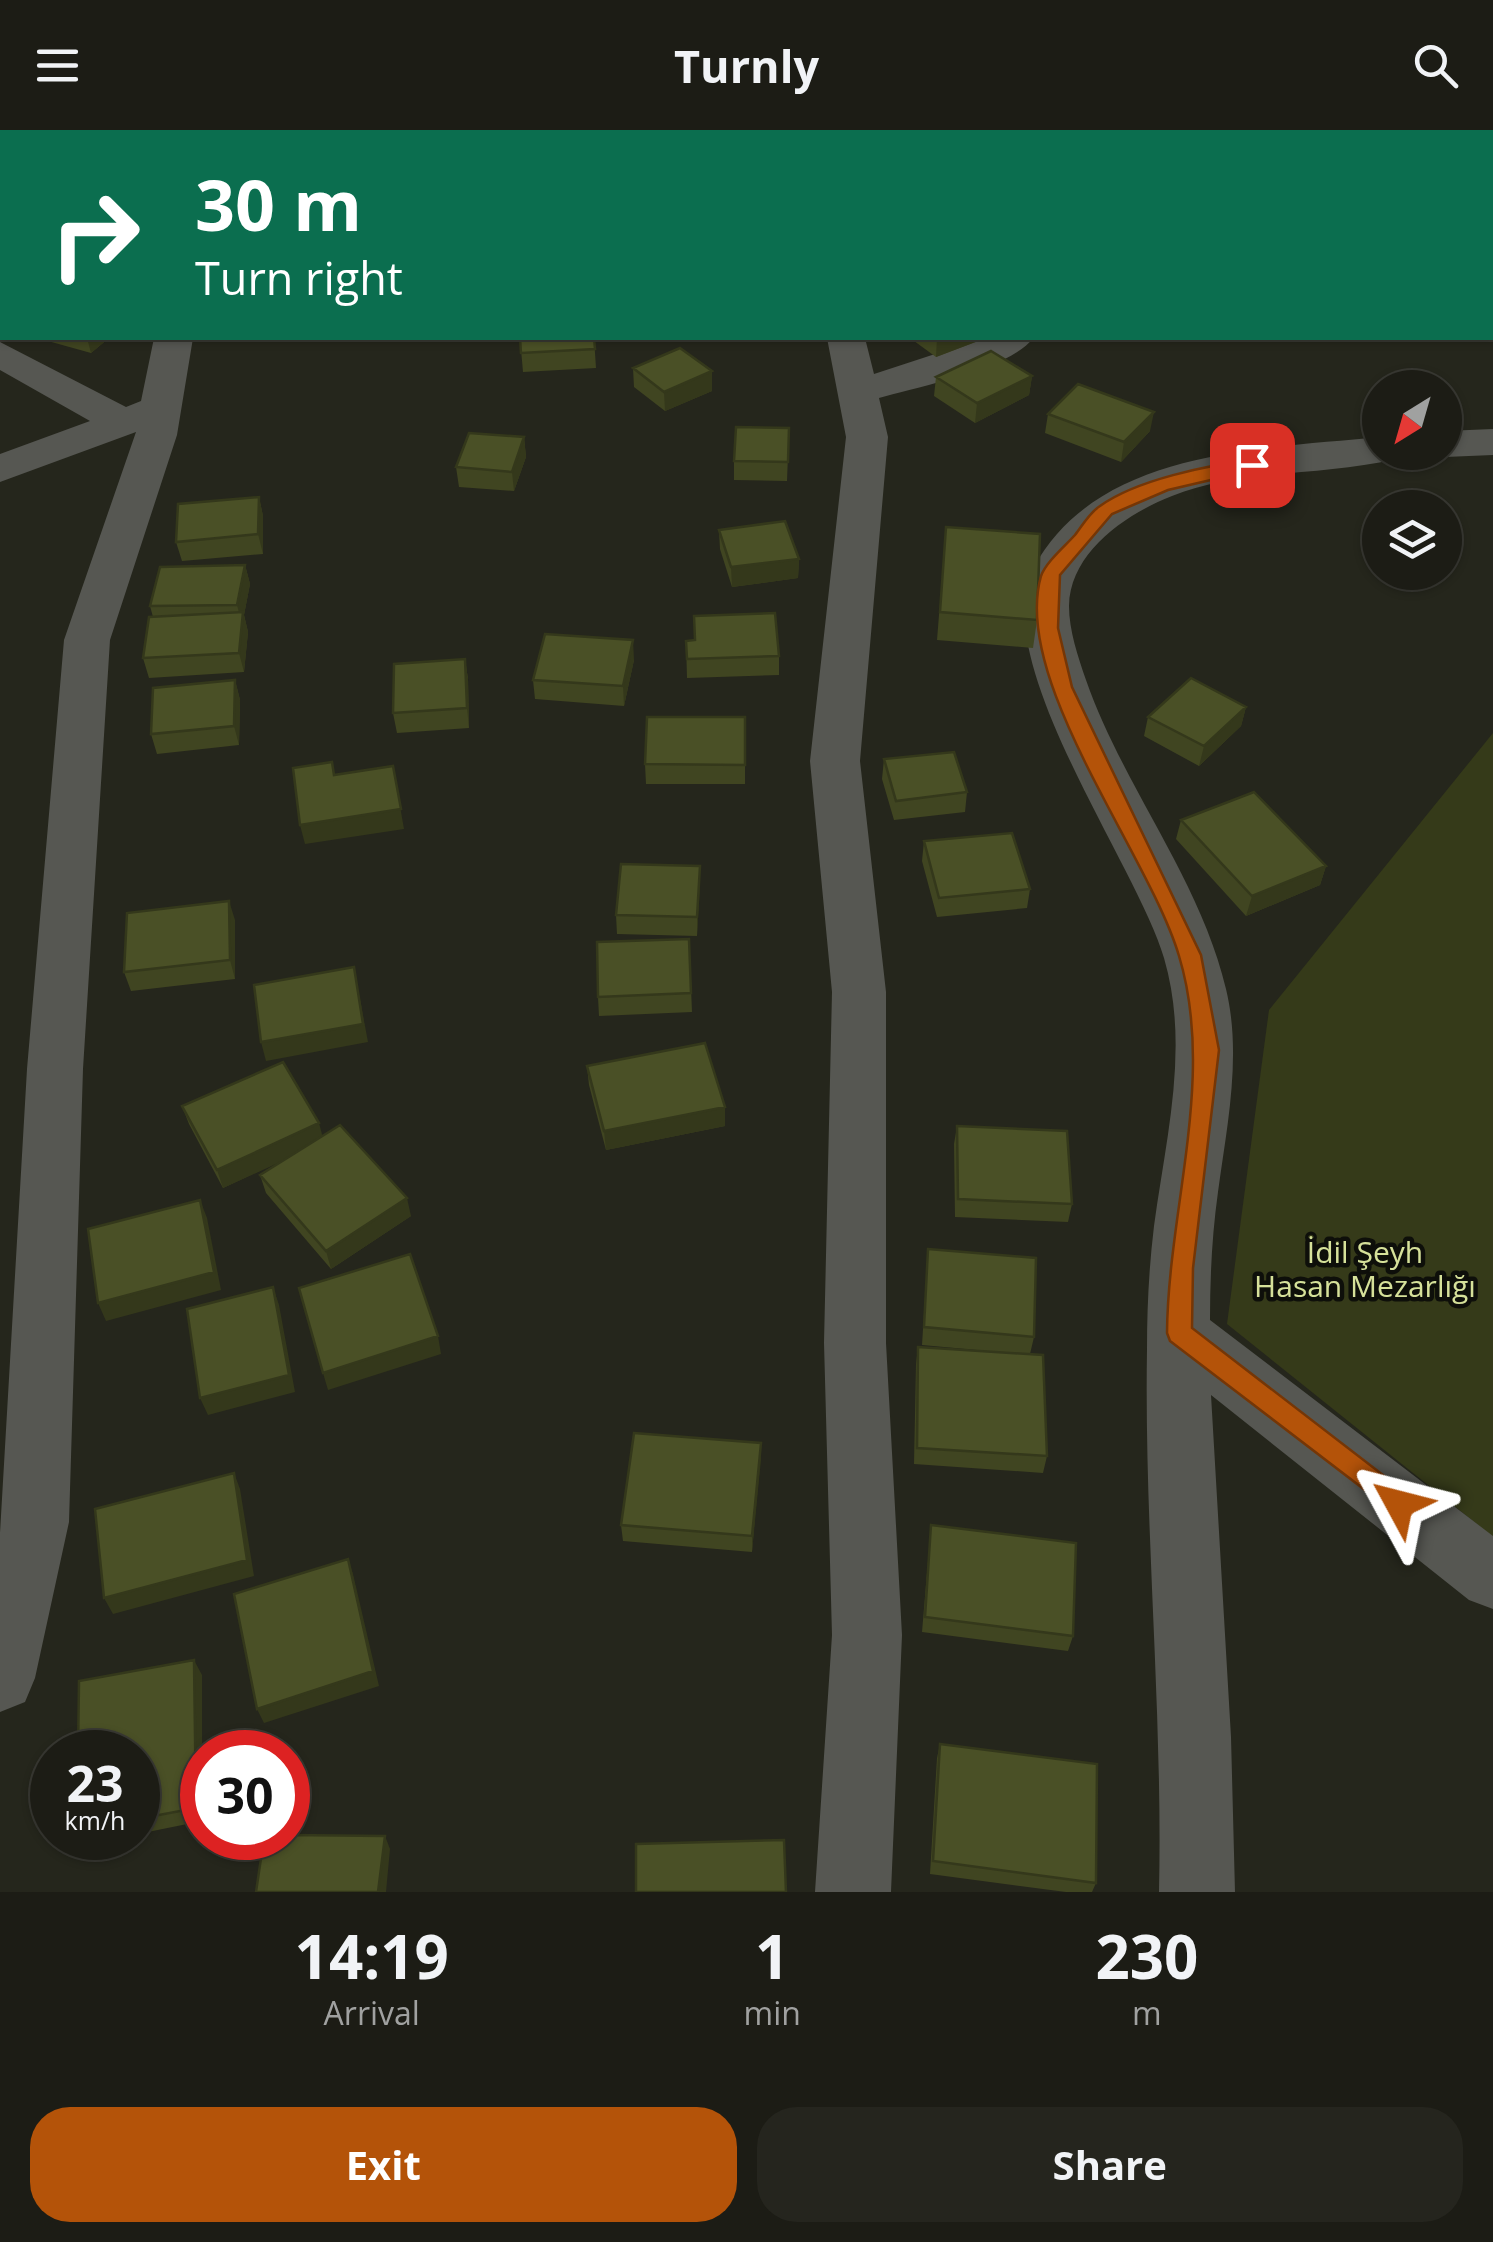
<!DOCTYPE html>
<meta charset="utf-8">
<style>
:root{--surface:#1c1c15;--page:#25251e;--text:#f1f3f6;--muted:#a0a1a0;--line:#3a3a34;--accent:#b45309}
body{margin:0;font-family:"Open Sans",sans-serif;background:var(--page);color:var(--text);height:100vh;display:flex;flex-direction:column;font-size:38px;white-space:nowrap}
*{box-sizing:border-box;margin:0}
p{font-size:32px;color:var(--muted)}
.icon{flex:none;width:55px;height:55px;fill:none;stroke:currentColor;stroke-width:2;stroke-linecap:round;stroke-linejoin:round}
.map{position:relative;height:1762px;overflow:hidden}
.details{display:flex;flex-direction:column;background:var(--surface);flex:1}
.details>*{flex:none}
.banner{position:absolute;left:0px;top:0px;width:1495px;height:210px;box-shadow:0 2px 8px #0004,0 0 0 2px var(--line);background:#0b6e4f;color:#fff;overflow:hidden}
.needle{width:65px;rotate:217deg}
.fabs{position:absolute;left:1362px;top:240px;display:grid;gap:20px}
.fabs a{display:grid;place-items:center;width:100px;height:100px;border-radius:50%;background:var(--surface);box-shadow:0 2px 8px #0004,0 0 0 2px var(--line);font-size:50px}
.speed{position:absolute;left:30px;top:1600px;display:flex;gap:20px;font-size:50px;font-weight:700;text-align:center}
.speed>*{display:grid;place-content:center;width:130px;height:130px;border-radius:50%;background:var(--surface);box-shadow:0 2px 8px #0004,0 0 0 2px var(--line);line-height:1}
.speed small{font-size:25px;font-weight:400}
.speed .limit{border:15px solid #d22;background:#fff;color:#111}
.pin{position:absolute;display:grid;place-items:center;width:85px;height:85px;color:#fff;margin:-42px;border-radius:20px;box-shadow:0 5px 15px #0006}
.me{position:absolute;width:110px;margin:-55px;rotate:308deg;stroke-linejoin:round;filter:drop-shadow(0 0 8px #0008)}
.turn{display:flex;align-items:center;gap:35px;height:210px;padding:0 30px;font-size:45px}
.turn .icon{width:130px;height:130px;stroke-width:2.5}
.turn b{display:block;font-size:70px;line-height:85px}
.eta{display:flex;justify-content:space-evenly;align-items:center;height:170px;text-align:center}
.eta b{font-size:60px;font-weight:700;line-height:70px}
.button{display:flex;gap:20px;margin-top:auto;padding:20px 30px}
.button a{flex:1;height:115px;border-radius:40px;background:var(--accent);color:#fff;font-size:40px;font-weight:700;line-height:115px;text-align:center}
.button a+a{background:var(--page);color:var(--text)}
header{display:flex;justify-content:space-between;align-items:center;height:130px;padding:0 30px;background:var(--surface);font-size:45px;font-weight:700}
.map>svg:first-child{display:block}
.green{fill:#353a19}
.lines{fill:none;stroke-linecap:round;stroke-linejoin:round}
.street{fill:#565752;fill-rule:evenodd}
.wall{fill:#404521}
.shaded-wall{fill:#34381b}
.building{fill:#4a5026;stroke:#34381b;stroke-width:2.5}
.route{fill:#b45309;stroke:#753606;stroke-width:2.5}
.labels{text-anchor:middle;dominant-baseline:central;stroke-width:9;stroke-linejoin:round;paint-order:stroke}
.park-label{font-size:30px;fill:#d6e19a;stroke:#0e0f0a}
</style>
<header><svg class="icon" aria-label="menu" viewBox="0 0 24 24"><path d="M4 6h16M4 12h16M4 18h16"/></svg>Turnly<svg class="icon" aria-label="search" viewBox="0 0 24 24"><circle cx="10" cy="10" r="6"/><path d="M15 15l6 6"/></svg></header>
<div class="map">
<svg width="1493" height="1762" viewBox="0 0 1493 1762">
<rect width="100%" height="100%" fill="#25261c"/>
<path class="green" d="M1493,603v804l-266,-213 42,-314z"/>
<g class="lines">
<path class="street" d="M0,0h17l1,2h-16l-2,12z
M197,0h34v2h-34z
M816,0h35l1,2h-35z
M154,208h39l-16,97 -67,205 -27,429 -14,453 -34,156 -10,24 -25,10v-179l27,-464 37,-429 72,-208 -136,50v-28l90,-33 -90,-51v-28l126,65 15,-6z
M827,208h38l9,36 110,-36h49c-22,31 -116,49 -154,60l9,39 -28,324 26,231v351l16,292 -11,257h-76l17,-257 -8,-292 8,-351 -22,-231 36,-324z
M1493,299v26l-48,2 -15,-5h15v-21z
M1380,307v15h19l-4,7c-74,18 -152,9 -223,37 -46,18 -102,56 -103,110 0,24 9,51 17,74 37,106 114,199 140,309 16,66 1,137 -8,203 -6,43 -8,85 -8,128l283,216v73l-24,-9 -258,-205 20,342 4,155h-76c4,-181 -15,-362 -12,-543 0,-41 2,-82 7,-123 12,-89 36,-179 10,-268 -27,-93 -179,-300 -130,-391 64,-118 229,-118 346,-130z"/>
</g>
<path class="wall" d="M1431,0h62l-1,2h-62z
M37,208h72l-18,15z
M520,208h74l2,30 -73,4z
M910,208h76l-50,19z
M633,238l79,23 -47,20 -31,-24z
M1032,246l-3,19 -54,28 -41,-27 2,-19z
M1048,284l102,17 -29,31 -76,-29z
M789,298l-2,53 -53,-1v-19z
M524,307l2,20 -12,34 -55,-4 -3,-20z
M259,367l4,19v38l-81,7 -6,-19z
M946,397l91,93 -4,28 -96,-8z
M719,400l80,29 -1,19 -66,9 -12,-38z
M245,435l5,19 -6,31 4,17 -4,40 -95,6 -6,-20 10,-41 -3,-11z
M694,486l85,40v19l-92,3 -1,-37 8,-1z
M465,529l3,20 1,49 -72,5 -4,-20z
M634,530l-10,46 -89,-7 -2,-19z
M235,550l5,20 -1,45 -82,9 -6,-20z
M1246,577l-5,19 -42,40 -55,-30 4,-19z
M745,587v67h-99l-1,-20z
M884,629l83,33 -2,20 -71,8 -12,-41z
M1181,690l145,46 -6,19 -74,31 -70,-77z
M924,711l106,48 -3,19 -90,9 -15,-56z
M700,736l-3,70 -80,-2 -1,-19z
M235,790v59l-104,12 -7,-19z
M689,809l3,73 -93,4 -1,-19z
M587,936l138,41v19l-119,24 -17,-65z
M182,976l141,30 88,80 -80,53 -65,-76 -6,-18 23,-15 -60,28 -34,-64z
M957,996l115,78 -4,18 -113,-5 -1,-73z
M928,1119l106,88 -4,17 17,102 -4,17 -129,-9 2,-100 2,-17 91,6 -87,-8z
M761,1313l-9,109 -129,-11 -2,-16z
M931,1395l142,111 -5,15 -146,-19z
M202,1545v146l-64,13v-82z
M940,1614l156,139 -4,9h-26l-136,-18 7,-116z
M82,1708h34l-30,5z"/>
<path class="shaded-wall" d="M87,208h22l-18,15z
M937,208h49l-50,19z
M712,241v20l-47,20 -1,-19z
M1032,246l-3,19 -54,28 2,-20z
M1154,282l-4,19 -29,31 3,-20z
M524,307l2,20 -12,34 -2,-19z
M259,367l4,19v38l-5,-20z
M799,429l-1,19 -66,9 -1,-20z
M245,435l5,19 -6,31 4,17 -4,40 -5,-19 3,-29 -5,-19z
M633,510l1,20 -10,46 -1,-20z
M465,529l3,20 1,49 -2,-20z
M235,550l5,20 -1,45 -5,-19z
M1246,577l-5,19 -42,40 5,-20z
M393,636l11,63 -99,15 -5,-19z
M700,736v19l-3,51v-19z
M1326,736l-6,19 -74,31 6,-20z
M229,771l6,19v59l-5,-19z
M354,837l14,75 -102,19 -5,-19z
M725,977v19l-119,24 -2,-19z
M319,993l5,19 -101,46 -6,-18z
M407,1068l4,18 -80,53 -5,-18z
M200,1070l7,18 14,72 -115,31 -8,-18z
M273,1157l6,18 16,87 -87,23 -8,-17z
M438,1206l3,18 -113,36 -5,-17z
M761,1313v16l-9,93v-16z
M234,1343l6,16 14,87 -141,38 -9,-16z
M348,1429l5,15 26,112 -115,37 -7,-14z
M194,1530l8,15v143l-6,-10z
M385,1706l5,13 -4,43h-8z"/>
<path class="building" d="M253,0h56v2h-56z
M364,0h51l1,2h-52z
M1450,0h43v3l-37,-1z
M520,208h74l1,11 -74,4z
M680,218l32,23 -48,21 -31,-24z
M991,221l41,25 -55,27 -41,-26z
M1078,254l76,28 -30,30 -76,-28z
M736,297l53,1 -1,34 -54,-1z
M469,303l55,4 -12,35 -56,-5z
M259,367l-1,37 -82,8 2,-38z
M785,391l14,38 -68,8 -12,-37z
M946,397l94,7 -3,86 -97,-8z
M245,435l-8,40 -87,1 10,-39z
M243,482l-4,41 -96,5 6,-41z
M775,483l4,43 -92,3 -1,-18 9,-1 -1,-24z
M545,504l88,6 -10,46 -90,-6z
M465,529l2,49 -74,5 1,-49z
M1191,548l55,29 -42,39 -56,-29z
M235,550l-1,46 -83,8 2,-46z
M647,587h98v48l-100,-1z
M954,622l13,40 -71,9 -12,-42z
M332,632l2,13 59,-9 8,43 -101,16 -7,-57z
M1254,662l72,74 -74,30 -71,-76z
M1012,703l18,56 -91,9 -15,-57z
M621,734l79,2 -3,51 -81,-2z
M229,771l1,59 -106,12 3,-59z
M689,809l2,54 -93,4 -1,-55z
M354,837l9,57 -102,18 -7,-57z
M705,913l20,64 -121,24 -17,-65z
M283,932l36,61 -102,47 -35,-64z
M340,995l67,73 -81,53 -66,-76z
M957,996l110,5 5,73 -114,-5z
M200,1070l14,72 -116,31 -10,-74z
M928,1119l108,9 -2,79 -110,-10z
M410,1124l28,82 -115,37 -24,-85z
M273,1157l16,88 -89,23 -13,-89z
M918,1217l125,8 4,101 -130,-8z
M634,1303l127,10 -9,93 -131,-11z
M234,1343l13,87 -143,38 -9,-89z
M931,1395l145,18 -3,93 -148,-19z
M348,1429l25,112 -116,38 -23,-115z
M194,1530l2,148 -58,11v-67h-60l1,-71z
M940,1614l157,20 -1,119 -163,-22z
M288,1705l97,1 -7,56h-122l8,-54h24z
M784,1710l2,52h-150v-48z"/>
<path class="route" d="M1252,330l6,2v7l-90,21 -56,24 -52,61 -2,53 14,59 129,268 18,95 -26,218 -1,60 217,167 4,9 -4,8 -10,4 -229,-175 -3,-8c1,-124 49,-255 12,-377 -30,-102 -168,-275 -138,-380 5,-14 24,-30 34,-41 7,-9 15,-23 25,-29 36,-26 108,-41 152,-46z"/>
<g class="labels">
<g class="park-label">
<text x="1365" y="1121">İdil Şeyh<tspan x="1365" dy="34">Hasan Mezarlığı</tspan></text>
</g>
</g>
</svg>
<div class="fabs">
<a><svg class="needle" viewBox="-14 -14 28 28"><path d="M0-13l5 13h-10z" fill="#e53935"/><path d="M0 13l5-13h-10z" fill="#a0a1a0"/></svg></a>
<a><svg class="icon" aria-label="layers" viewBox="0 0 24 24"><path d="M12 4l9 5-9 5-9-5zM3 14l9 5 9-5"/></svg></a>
</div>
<div class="speed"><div>23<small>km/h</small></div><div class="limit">30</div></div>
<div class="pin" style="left:1252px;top:335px;background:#d93025"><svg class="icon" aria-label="arrive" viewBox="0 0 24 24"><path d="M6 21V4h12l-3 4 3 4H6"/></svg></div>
<svg class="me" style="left:1399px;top:1374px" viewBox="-20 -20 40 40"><path d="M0-17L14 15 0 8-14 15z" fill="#b45309" stroke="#fff" stroke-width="4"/></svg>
<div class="banner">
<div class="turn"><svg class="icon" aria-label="right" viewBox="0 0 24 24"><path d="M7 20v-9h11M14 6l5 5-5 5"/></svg><div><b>30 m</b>Turn right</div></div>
</div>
</div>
<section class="details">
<div class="eta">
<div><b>14:19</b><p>Arrival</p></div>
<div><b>1</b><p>min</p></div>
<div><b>230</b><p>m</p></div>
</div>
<div class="button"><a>Exit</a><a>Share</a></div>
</section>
